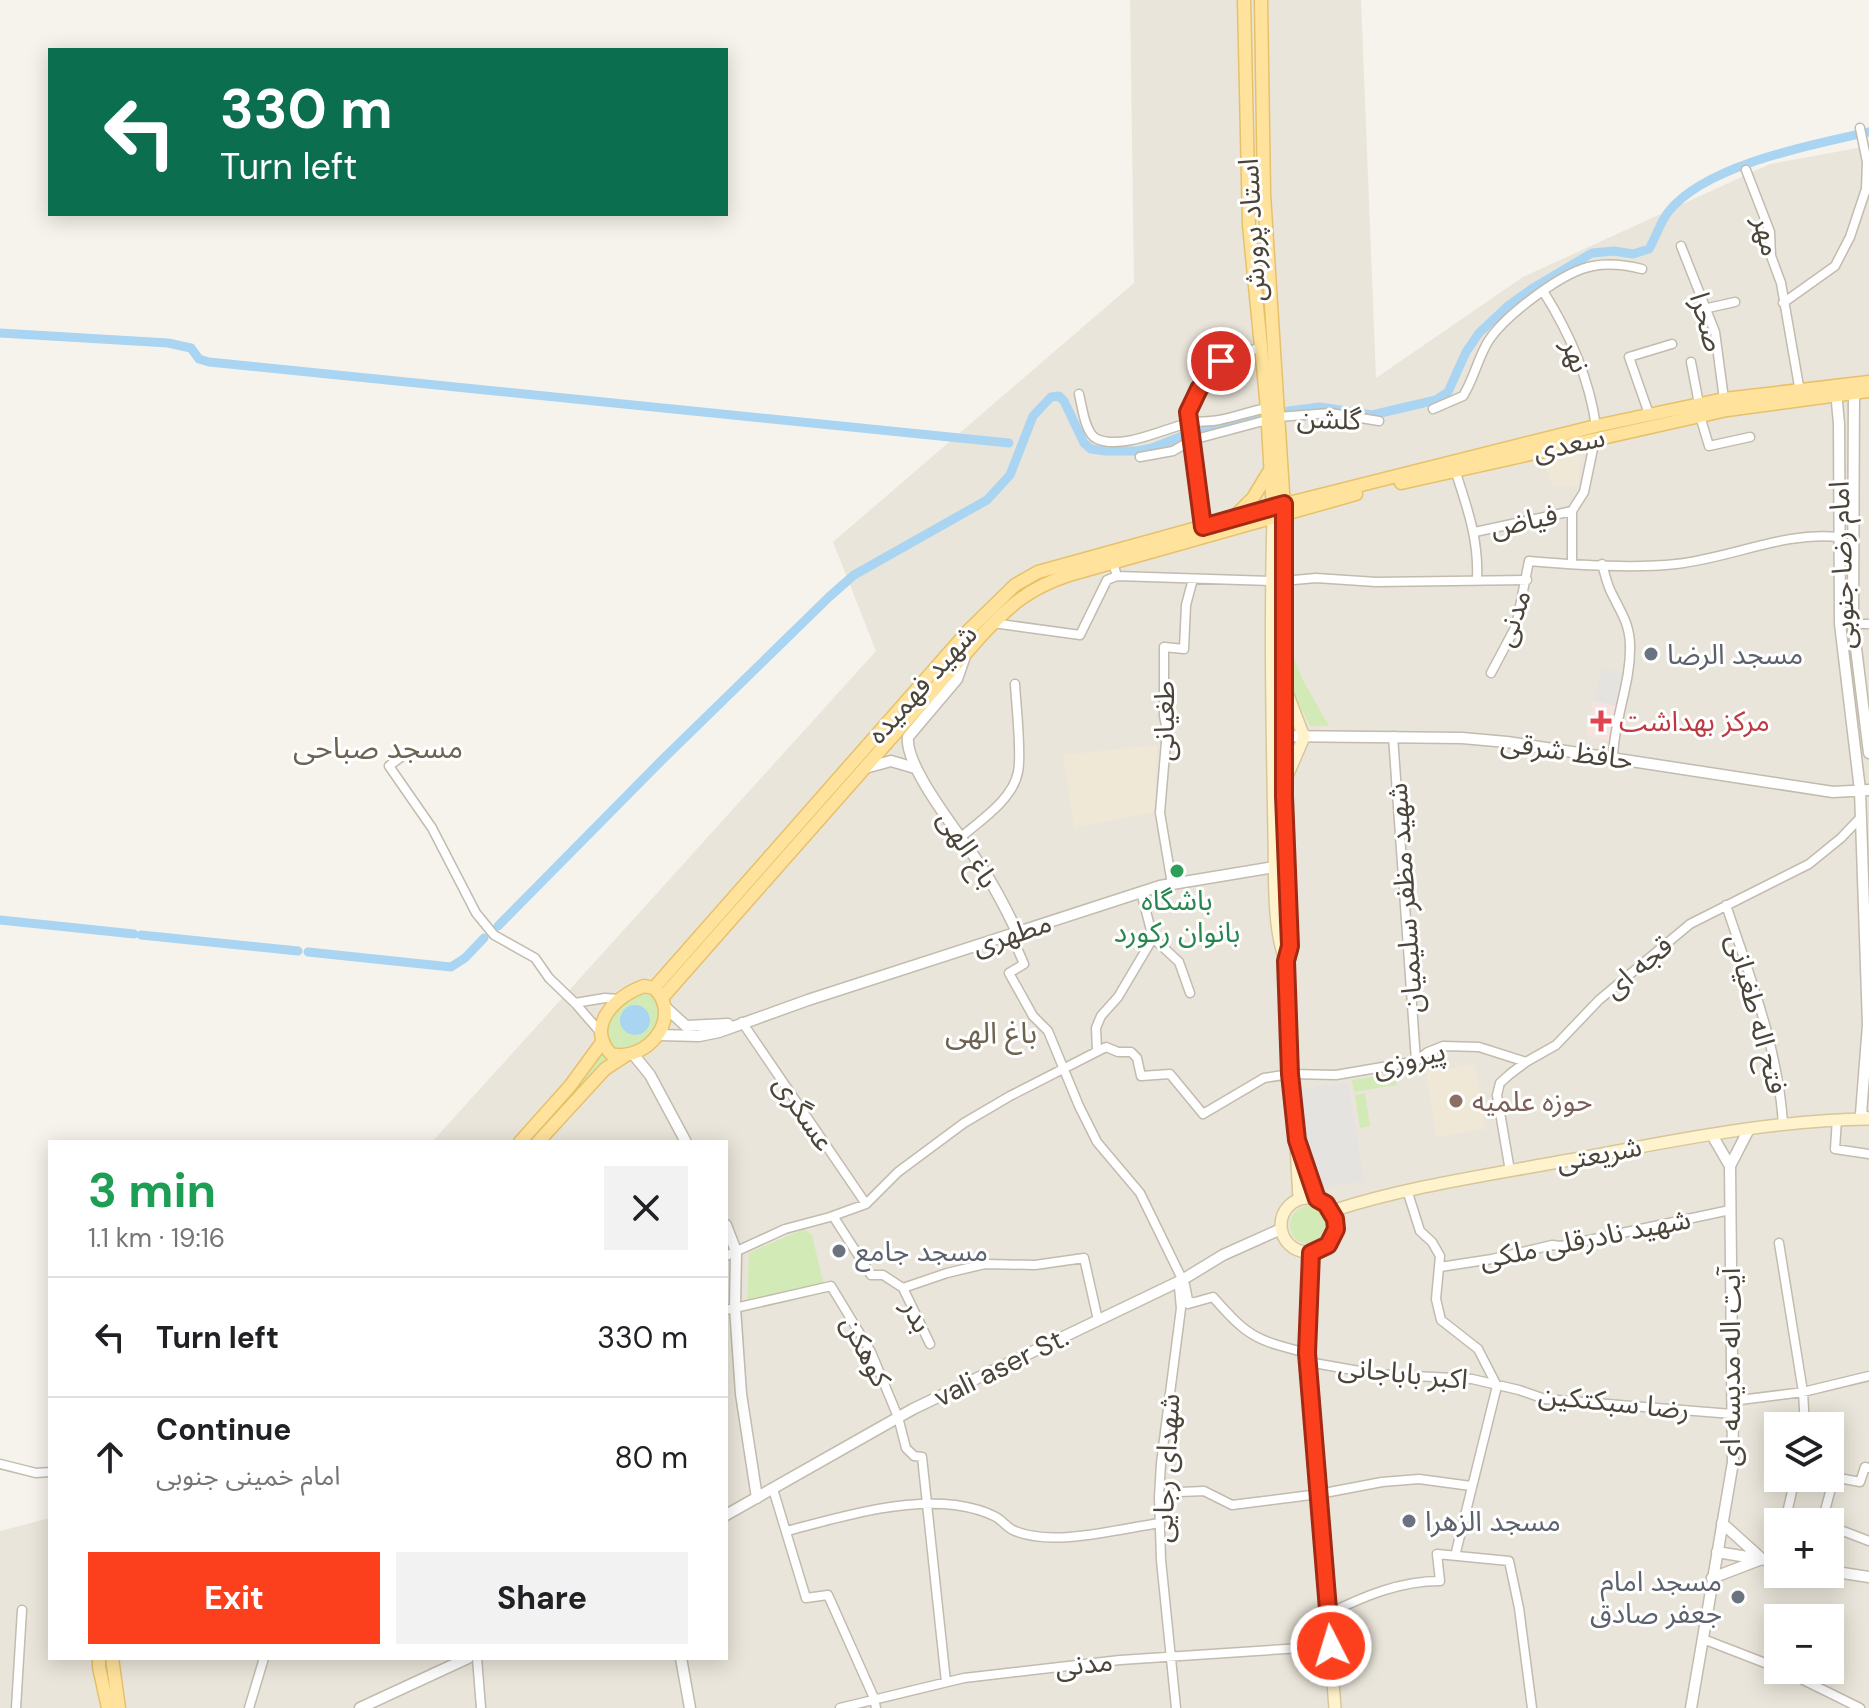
<!DOCTYPE html>
<meta charset="utf-8">
<style>
:root{--surface:#fff;--page:#f2f2f2;--text:#202124;--muted:#757577;--line:#e0e0e0;--accent:#fc3f1d}
body{margin:0;font-family:"DM Sans","Noto Sans Arabic",sans-serif;background:var(--page);color:var(--text);height:100vh;display:flex;flex-direction:column;font-size:30px;white-space:nowrap}
*{box-sizing:border-box;margin:0}
p{font-size:26px;color:var(--muted)}
.icon{flex:none;width:44px;height:44px;fill:none;stroke:currentColor;stroke-width:2;stroke-linecap:round;stroke-linejoin:round}
.map{position:relative;flex:1;overflow:hidden}
.drawer{position:absolute;left:48px;top:1140px;width:680px;height:520px;display:flex;flex-direction:column;background:var(--surface);border-radius:0px;box-shadow:0 4px 20px #0003}
.drawer>*{flex:none}
.top-card{position:absolute;left:48px;top:48px;width:680px;height:168px;border-radius:0px;box-shadow:0 4px 20px #0003;background:#0b6e4f;color:#fff;overflow:hidden}
.fabs{position:absolute;left:1764px;top:1412px;display:grid;gap:16px}
.fabs a{display:grid;place-items:center;width:80px;height:80px;border-radius:0px;background:var(--surface);box-shadow:0 4px 20px #0003;font-size:40px}
.pin{position:absolute;display:grid;place-items:center;width:68px;height:68px;color:#fff;margin:-34px;border:4px solid #fff;border-radius:50%;box-shadow:0 2px 8px #0007}
.me{position:absolute;width:88px;margin:-44px;rotate:355deg;stroke-linejoin:round;filter:drop-shadow(0 0 6px #0008)}
.turn{display:flex;align-items:center;gap:28px;height:168px;padding:0 40px;font-size:36px}
.turn .icon{width:104px;height:104px;stroke-width:2.5}
.turn b{display:block;font-size:56px;line-height:68px}
.round{display:grid;place-items:center;flex:none;width:84px;height:84px;border-radius:0px;background:var(--page)}
.summary{display:flex;align-items:center;justify-content:space-between;height:136px;padding:0 40px}
h1{font-size:48px;font-weight:700;line-height:60px;color:#1e9e55}
.cta{display:flex;gap:16px;margin-top:auto;padding:16px 40px}
.cta a{flex:1;height:92px;border-radius:0px;background:var(--accent);color:#fff;font-size:32px;font-weight:700;line-height:92px;text-align:center}
.cta a+a{background:var(--page);color:var(--text)}
ul{padding:0;list-style:none}
li{display:flex;align-items:center;gap:24px;height:120px;padding:0 40px;border-top:2px solid var(--line)}
li div{flex:1}
li b{display:block;font-size:30px}
li em{font-style:normal}
.map>svg:first-child{display:block}
.residential{fill:#eae5da;fill-rule:evenodd}
.education{fill:#efe8d6}
.medical{fill:#f6e3e0}
.green{fill:#d2eab5}
.parking{fill:#e5e3e0}
.water{fill:#a9d4f2}
.lines{fill:none;stroke-linecap:round;stroke-linejoin:round}
.canal{stroke:#a9d4f2;stroke-width:9}
.minor-casing{stroke:#c2bbae;stroke-width:11}
.tertiary-casing{stroke:#c2bbae;stroke-width:13}
.secondary-casing{stroke:#d6c79b;stroke-width:14}
.primary-casing{stroke:#e6c16a;stroke-width:15}
.minor{stroke:#fff;stroke-width:8}
.tertiary{stroke:#fff;stroke-width:10}
.secondary{stroke:#fff3cd;stroke-width:11}
.primary{stroke:#ffe39c;stroke-width:12}
.route-casing{stroke:#a42913;stroke-width:20}
.route{stroke:#fc3f1d;stroke-width:14}
.worship-dot{fill:#6b7280;stroke:#fff;stroke-width:3}
.health-dot{fill:#e0444e;stroke:#fff;stroke-width:3}
.leisure-dot{fill:#2e9e5b;stroke:#fff;stroke-width:3}
.education-dot{fill:#8d6e63;stroke:#fff;stroke-width:3}
.labels{text-anchor:middle;dominant-baseline:central;stroke-width:6;stroke-linejoin:round;paint-order:stroke}
.street-label{font-size:28px;fill:#4b4439;stroke:#fff}
.worship-label{font-size:28px;fill:#5b616d;stroke:#fff;text-anchor:start}
.health-label{font-size:28px;fill:#be3a42;stroke:#fff;text-anchor:start}
.leisure-label{font-size:28px;fill:#27864d;stroke:#fff}
.education-label{font-size:28px;fill:#785e54;stroke:#fff;text-anchor:start}
.neighbourhood-label{font-size:30px;fill:#6e6250;stroke:#fff}
</style>
<div class="map">
<svg width="1869" height="1708" viewBox="0 0 1869 1708">
<rect width="100%" height="100%" fill="#f6f3ec"/>
<path class="residential" d="M1130,0h231l15,378 147,-101 247,-113 99,-18v1562h-1869v-177l50,-13v140h676v-516h-294l444,-491 -43,-109 301,-259zM1778,1426h52v52h-52zM1778,1522h52v52h-52zM1778,1618h52v52h-52z"/>
<path class="education" d="M1582,446l-4,40h-25l-12,-29z
M1157,745l-3,67 -80,16 -11,-73z
M1475,1064l10,65 -49,8 -10,-65z"/>
<path class="medical" d="M1593,701l24,5 -9,34 -22,-5z"/>
<path class="green" d="M1287,644l17,38 25,44h-19l-22,-44z
M652,990l8,7v23l-18,27 -26,6 -11,-18 2,-15 18,-23z
M599,1051l9,12 -74,79h-6z
M1385,1075l9,1 3,9 -43,7 -2,-12z
M1365,1093l5,33 -10,2 -5,-33z
M1290 1225a19 19 0 1 1 38 0a19 19 0 1 1-38 0Z
M804,1229l8,6 12,51 -32,15 -45,10 2,-58z"/>
<path class="parking" d="M1602,669l24,3 -9,34 -24,-5z
M1348,1083l16,98 -39,6 -12,-8 -14,-91z"/>
<path class="water" d="M620 1020a15 15 0 1 1 30 0a15 15 0 1 1-30 0Z"/>
<g class="lines">
<path class="canal" d="M0,333l168,10 23,5 8,11 10,3 800,81
M1288,411l32,-4 52,8 64,-15 12,-8 18,-40 13,-19 29,-27 25,-18 59,-35 22,-2 19,3 16,-5c7,-12 11,-27 20,-38 38,-47 143,-66 200,-79
M0,920l134,14
M498,926l164,-166 167,-163 25,-22 133,-75 23,-25 23,-59 18,-19 8,-1 5,5 20,42 7,6 14,2h32l15,-3 41,-16 70,-18
M141,935l157,16
M308,952l143,15 14,-9 19,-20"/>
<g class="minor-casing">
<path id="minor" d="M1746,170l24,62 1,24 10,27 19,109
M1681,246l34,86 9,67
M1543,291c26,41 46,87 53,135
M1783,303l52,-37 15,-29 16,-48 1,-27 -7,-34
M1708,308l27,-6
M1691,362l8,42
M1079,394c3,12 6,40 18,45 25,11 67,-10 91,-16 10,-2 21,-1 31,-3 16,-3 32,-9 48,-12
M1433,409l30,-13c11,-17 15,-39 26,-56 17,-25 74,-69 104,-74 16,-3 33,-1 49,3
M1649,414l-20,-57 43,-13
M1700,416l9,30 41,-9
M1278,417l52,-4 49,8
M1140,457l33,-6 19,-11 75,-20
M1455,470c12,37 24,70 22,109
M1203,527l-15,-115 11,-23 10,-9 7,-15 26,-13 18,-4
M1475,532l97,-21
M1113,563l4,13 154,5
M1572,564v-53l12,-19 11,-53
M1602,564c3,10 5,21 10,30 9,18 18,31 18,52 1,37 -16,73 -17,111
M1283,581l33,-3 60,4 151,-2
M993,623l87,12 27,-55 10,-4
M1853,624h16
M1491,673l25,-47 13,-65c46,4 102,8 147,3 55,-6 109,-33 163,-27
M1393,736l23,325
M401,757l-12,9 43,62 44,85 18,22 41,23 14,20 26,25 26,30
M961,837c20,-17 52,-38 57,-65 4,-19 -2,-67 -3,-88
M1172,884l-12,-71 7,-83 -3,-14v-69l20,2 2,-44 7,-26
M1141,892l12,46 26,24 11,31
M1726,905c24,72 52,143 57,218
M1011,934l13,30 -15,9 24,43 15,15 31,75 18,36 43,51 45,92 3,15 4,2
M575,1003l30,-5 13,1
M742,1022l124,182
M1097,1050l-1,-22 5,-12 17,-19 35,-59
M1837,1119l-2,30 34,5
M1510,1171l-13,-76 3,-12 10,-9 16,-12 30,-17 43,-45 91,-76 119,-60 32,-26 19,-20
M1407,1190l13,41 12,11 8,14 -4,43 5,21 37,29 19,37
M833,1216l38,59h12l20,13
M1779,1243l24,149 2,34
M726,1256l59,-27 45,-12 36,-13 32,-32 66,-49 46,-27 96,-49 12,5h13l6,6 4,18 29,-2 33,40 61,-36 26,-4 46,1 64,-11 16,-3 12,-9 15,-6 36,1 47,15
M1440,1267l52,-8 60,-14 9,1 169,-36
M903,1288l44,-15 38,-9 50,1 49,-7 14,62
M903,1288l27,56
M1188,1304l25,-7c36,41 43,43 94,56
M726,1310l105,-24 40,66 27,65 8,31 8,8 8,1 24,225
M1308,1362l68,12 96,5 47,11 26,9 187,15
M1732,1401l71,-9 66,-16
M0,1464l36,9 14,-1
M773,1489l33,109 22,-3 46,103 2,10
M1159,1497l21,-5 24,-1 28,14 87,-11 63,-12 37,-3 52,7
M1786,1514l29,8
M1785,1522l10,-44
M1822,1522l12,-45 26,5 5,-15 4,1
M1830,1526l39,15
M787,1531c54,-14 111,-32 168,-26 14,2 28,5 41,12 7,4 11,11 19,14 39,16 103,-2 145,-8
M1455,1556l42,-170
M1328,1614c36,-18 72,-33 112,-33l-3,-27 72,7 10,47 13,100
M1703,1639l75,29
M477,1658l4,50
M1783,1670l77,38
M16,1708l6,-98
M249,1708l15,-50
M840,1708l124,-30 156,-18 211,-14
M1176,1708l-15,-148 -2,-63 2,-34 20,-155 -2,-21 3,-7"/>
</g>
<g class="tertiary-casing">
<path id="tertiary" d="M1854,388l-1,236 16,129
M1836,391l3,33 1,200 20,166 8,235 -7,89 8,5
M965,656l-8,23 -49,58c-4,31 58,105 76,134 13,20 23,40 33,61
M1278,736l184,2 45,4 326,50 36,-2
M865,768l26,-7 24,7
M664,1006l22,20 42,-2
M659,1035l40,1 20,-4 89,-32 352,-114 126,-21
M633,1054l17,21 36,67
M1730,1166l19,-37
M726,1225l10,26 -1,57 6,86 16,104
M726,1515l187,-106 269,-129 41,-25 58,-26
M1717,1552l61,10
M1830,1571l39,6
M1712,1578l50,-19 -40,-36
M681,1658l9,50
M360,1708l108,-50
M1691,1708l42,-246 -3,-296 -18,-31"/>
</g>
<g class="secondary-casing">
<path id="secondary" d="M1284,515v281l6,150 -4,15 13,238
M1273,518c-3,105 -1,211 1,316 1,35 -2,97 12,127
M1286,690l18,47 -16,37
M1301,1151l16,48
M1281 1225a27 27 0 1 1 54 0a27 27 0 1 1-54 0Z
M1332,1211c77,-25 157,-36 237,-51 99,-18 199,-40 300,-41
M1311,1253l-4,100 28,355"/>
</g>
<g class="primary-casing">
<path id="primary" d="M1244,0l5,225 18,183 6,104
M1261,0l3,194 20,314
M1401,483l326,-73 142,-19
M1236,515l17,-17 17,-28
M644,986l10,2c30,29 -7,75 -43,66 -27,-28 6,-59 33,-68z
M654,988l315,-358 46,-45 23,-13 235,-65 323,-81 128,-27 145,-17
M662,998l319,-362c29,-31 48,-48 88,-61l287,-81
M520,1142l50,-56 33,-45
M538,1142l67,-73 20,-13
M99,1658v9l9,41
M112,1658l7,50"/>
</g>
<use href="#minor" class="minor"/>
<use href="#tertiary" class="tertiary"/>
<use href="#secondary" class="secondary"/>
<use href="#primary" class="primary"/>
</g>
<g class="lines">
<g class="route-casing">
<path id="route" d="M1221,361l-22,28 -11,23 15,115 81,-23v292l6,150 -4,15 4,113 7,66 20,59 9,5 9,15 1,10 -8,16 -17,8 -4,100 24,293"/>
</g>
<use href="#route" class="route"/>
</g>
<g class="worship-dot">
<circle cx="1651" cy="654" r="8"/>
<circle cx="839" cy="1251" r="8"/>
<circle cx="1409" cy="1521" r="8"/>
<circle cx="1738" cy="1597" r="8"/>
</g>
<path class="health-dot" d="M1597 709h8v8h8v8h-8v8h-8v-8h-8v-8h8z"/>
<circle class="leisure-dot" cx="1177" cy="871" r="8"/>
<circle class="education-dot" cx="1456" cy="1101" r="8"/>
<g class="labels">
<g class="street-label">
<text transform="translate(1252 230) rotate(-93)">استاد پرورش</text>
<text transform="translate(1767 236) rotate(76)">مهر</text>
<text transform="translate(1707 322) rotate(74)">صحرا</text>
<text transform="translate(1576 356) rotate(70)">نهر</text>
<text transform="translate(1329 419) rotate(2)">گلشن</text>
<text transform="translate(1569 444) rotate(-12)">سعدی</text>
<text transform="translate(1524 521) rotate(-12)">فیاض</text>
<text transform="translate(1842 565) rotate(-92)">امام رضا جنوبی</text>
<text transform="translate(1513 618) rotate(-71)">مدنی</text>
<text transform="translate(922 684) rotate(-48)">شهید فهمیده</text>
<text transform="translate(1164 721) rotate(-90)">طغیانی</text>
<text transform="translate(1567 751) rotate(8)">حافظ شرقی</text>
<text transform="translate(968 849) rotate(57)">باغ الهی</text>
<text transform="translate(1405 898) rotate(-94)">شهید مظفر سلیمیان</text>
<text transform="translate(1012 934) rotate(-18)">مطهری</text>
<text transform="translate(1638 967) rotate(-40)">قجه ای</text>
<text transform="translate(1757 1014) rotate(75)">فتح اله طغیانی</text>
<text transform="translate(1409 1059) rotate(-14)">پیروزی</text>
<text transform="translate(804 1113) rotate(56)">عسگری</text>
<text transform="translate(1599 1154) rotate(-11)">شریعتی</text>
<text transform="translate(1585 1239) rotate(-11)">شهید نادرقلی ملکی</text>
<text transform="translate(917 1316) rotate(64)">بدر</text>
<text transform="translate(866 1351) rotate(63)">کوهکن</text>
<text transform="translate(1001 1367) rotate(-26)">vali aser St.</text>
<text transform="translate(1730 1367) rotate(-90)">آیت اله مدیسه ای</text>
<text transform="translate(1403 1373) rotate(6)">اکبر باباجانی</text>
<text transform="translate(1614 1402) rotate(6)">رضا سبکتکین</text>
<text transform="translate(1166 1468) rotate(-87)">شهدای رجایی</text>
<text transform="translate(1084 1664) rotate(-6)">مدنی</text>
</g>
<g class="worship-label">
<text x="1667" y="654">مسجد الرضا</text>
<text x="855" y="1251">مسجد جامع</text>
<text x="1425" y="1521">مسجد الزهرا</text>
<text x="1722" y="1581" text-anchor="end">مسجد امام<tspan x="1722" dy="32">جعفر صادق</tspan></text>
</g>
<g class="health-label">
<text x="1619" y="721">مرکز بهداشت</text>
</g>
<g class="leisure-label">
<text x="1177" y="900">باشگاه<tspan x="1177" dy="32">بانوان رکورد</tspan></text>
</g>
<g class="education-label">
<text x="1472" y="1101">حوزه علمیه</text>
</g>
<g class="neighbourhood-label">
<text x="378" y="747">مسجد صباحی</text>
<text x="991" y="1032">باغ الهی</text>
</g>
</g>
</svg>
<div class="fabs">
<a><svg class="icon" aria-label="layers" viewBox="0 0 24 24"><path d="M12 4l9 5-9 5-9-5zM3 14l9 5 9-5"/></svg></a>
<a>+</a>
<a>−</a>
</div>
<div class="pin" style="left:1221px;top:361px;background:#d93025"><svg class="icon" aria-label="arrive" viewBox="0 0 24 24"><path d="M6 21V4h12l-3 4 3 4H6"/></svg></div>
<svg class="me" style="left:1331px;top:1646px" viewBox="-20 -20 40 40"><circle r="17" fill="#fc3f1d" stroke="#fff" stroke-width="3"/><path d="M0-11L8 9 0 5-8 9z" fill="#fff"/></svg>
<div class="top-card">
<div class="turn"><svg class="icon" aria-label="left" viewBox="0 0 24 24"><path d="M17 20v-9H6M10 6l-5 5 5 5"/></svg><div><b>330 m</b>Turn left</div></div>
</div>
<section class="drawer">
<div class="summary"><div><h1>3 min</h1><p>1.1 km · 19:16</p></div><a class="round"><svg class="icon" aria-label="close" viewBox="0 0 24 24"><path d="M6 6l12 12M18 6L6 18"/></svg></a></div>
<ul>
<li><svg class="icon" aria-label="left" viewBox="0 0 24 24"><path d="M17 20v-9H6M10 6l-5 5 5 5"/></svg><div><b>Turn left</b></div><em>330 m</em></li>
<li><svg class="icon" aria-label="ahead" viewBox="0 0 24 24"><path d="M12 20V5M6 11l6-6 6 6"/></svg><div><b>Continue</b><p>امام خمینی جنوبی</p></div><em>80 m</em></li>
</ul>
<div class="cta"><a>Exit</a><a>Share</a></div>
</section>
</div>
